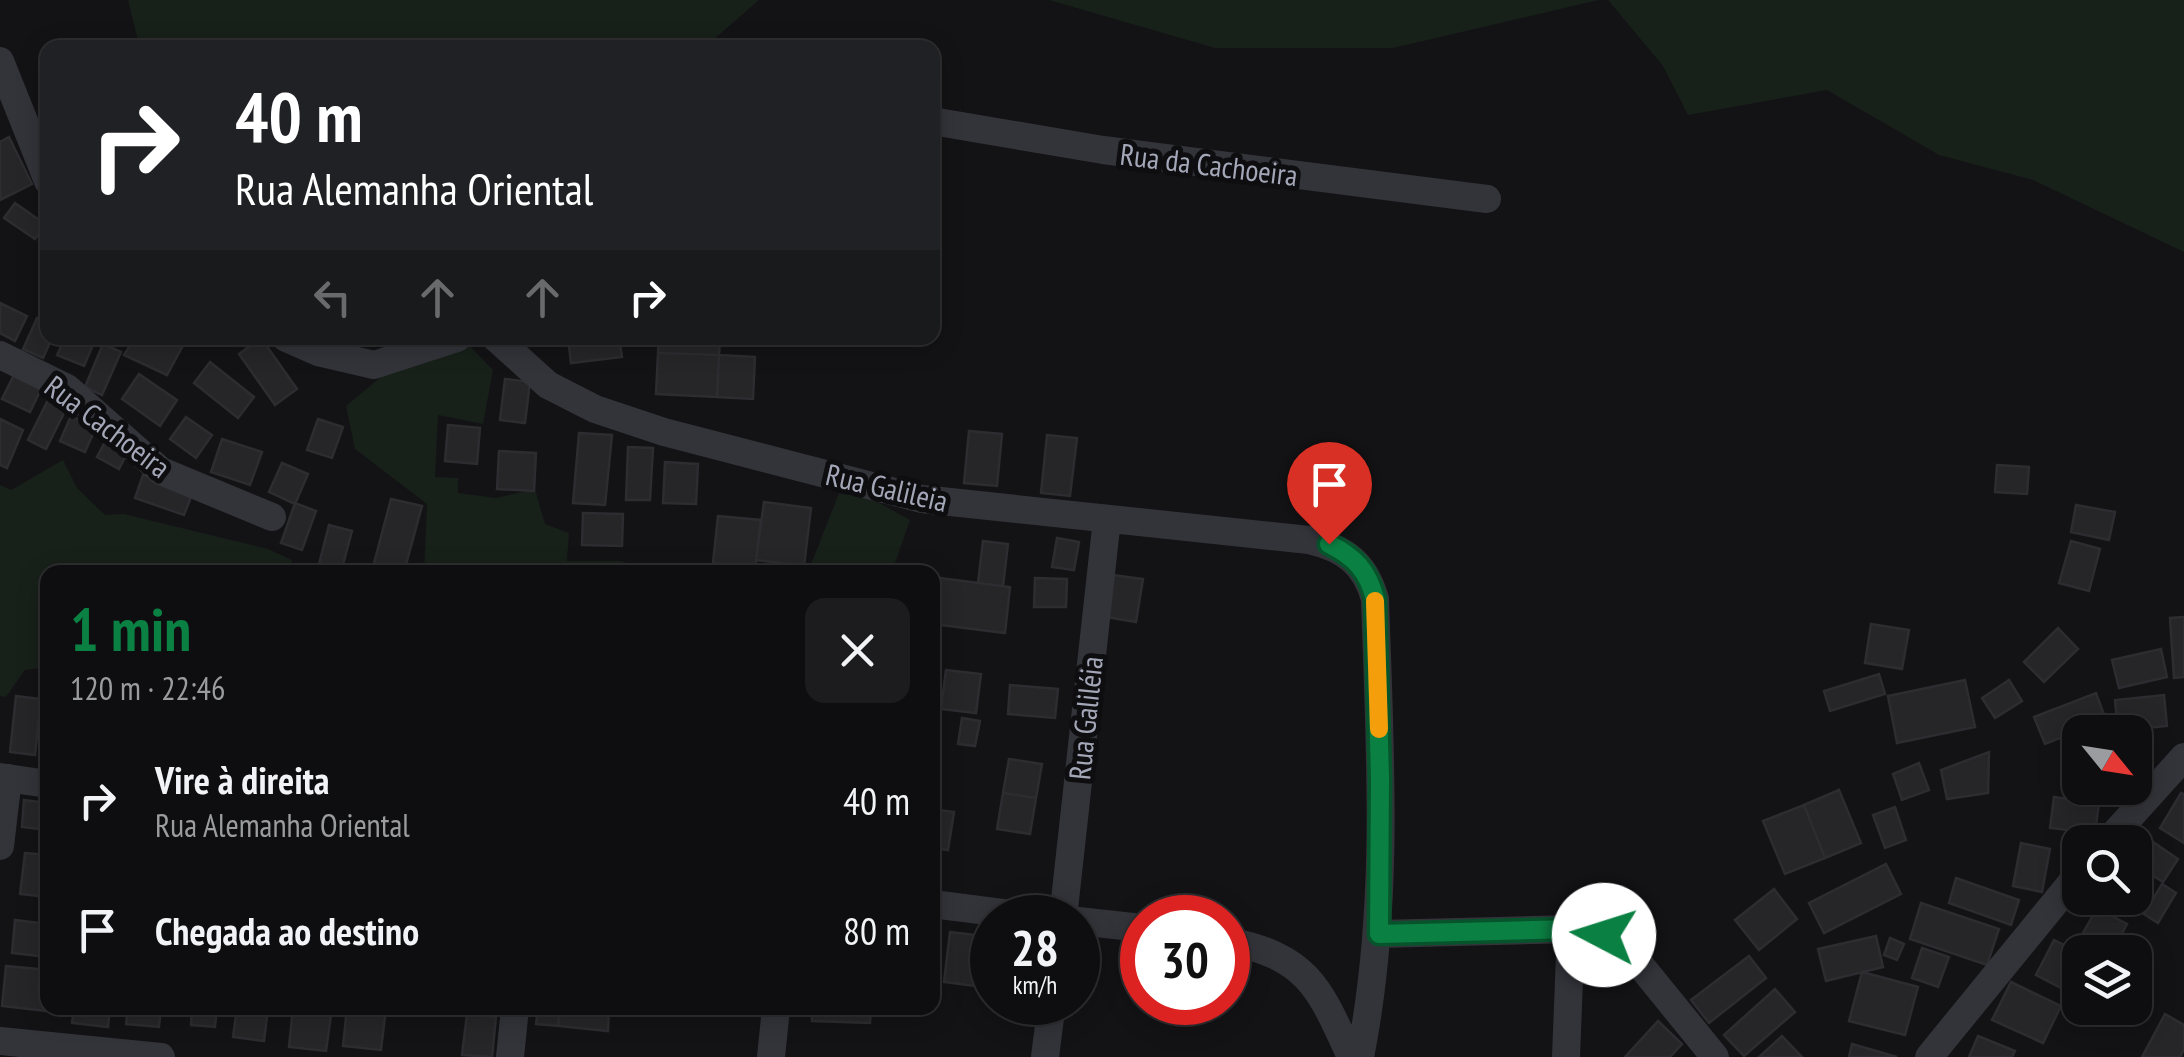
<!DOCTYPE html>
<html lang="pt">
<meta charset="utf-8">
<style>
:root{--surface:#0e0e10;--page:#1c1c1e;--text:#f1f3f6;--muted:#9b9c9f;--line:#2e2e30;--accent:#0b8043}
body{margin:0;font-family:"PT Sans Narrow",sans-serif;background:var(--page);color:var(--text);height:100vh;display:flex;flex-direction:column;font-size:38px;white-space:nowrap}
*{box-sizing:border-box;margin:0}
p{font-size:32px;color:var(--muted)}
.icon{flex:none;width:55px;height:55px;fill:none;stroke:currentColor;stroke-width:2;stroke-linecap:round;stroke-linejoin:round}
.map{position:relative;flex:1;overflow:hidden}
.details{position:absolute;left:40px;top:565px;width:900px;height:450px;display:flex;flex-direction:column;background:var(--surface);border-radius:20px;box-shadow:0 5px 25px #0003,0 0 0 2px var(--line)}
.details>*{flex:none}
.guide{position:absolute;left:40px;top:40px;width:900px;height:305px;border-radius:20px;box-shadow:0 5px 25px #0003,0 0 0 2px var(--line);background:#202124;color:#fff;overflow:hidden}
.needle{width:65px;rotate:120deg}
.tools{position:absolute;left:2062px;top:715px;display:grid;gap:20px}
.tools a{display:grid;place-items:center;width:90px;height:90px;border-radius:20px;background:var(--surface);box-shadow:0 5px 25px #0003,0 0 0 2px var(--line);font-size:50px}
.speed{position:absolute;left:970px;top:895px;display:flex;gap:20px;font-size:50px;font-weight:700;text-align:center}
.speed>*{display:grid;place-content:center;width:130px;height:130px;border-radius:50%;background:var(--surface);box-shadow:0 5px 25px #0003,0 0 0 2px var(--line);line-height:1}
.speed small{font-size:25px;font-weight:400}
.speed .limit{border:15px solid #d22;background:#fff;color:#111}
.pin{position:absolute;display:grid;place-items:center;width:85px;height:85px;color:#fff;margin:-102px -42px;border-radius:50% 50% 50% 0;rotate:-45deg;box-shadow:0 0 10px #0007}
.pin .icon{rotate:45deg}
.me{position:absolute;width:110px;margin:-55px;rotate:275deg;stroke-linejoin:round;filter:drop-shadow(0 0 8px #0008)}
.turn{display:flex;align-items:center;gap:35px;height:210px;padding:0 30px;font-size:45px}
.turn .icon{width:130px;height:130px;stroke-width:2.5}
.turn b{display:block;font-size:70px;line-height:85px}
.lanes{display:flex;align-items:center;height:95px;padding:0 30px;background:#0003;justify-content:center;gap:50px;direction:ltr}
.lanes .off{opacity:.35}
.round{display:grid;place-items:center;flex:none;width:105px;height:105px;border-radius:20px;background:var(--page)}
.overview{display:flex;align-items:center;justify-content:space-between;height:170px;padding:0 30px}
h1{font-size:60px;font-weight:700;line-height:75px;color:var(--accent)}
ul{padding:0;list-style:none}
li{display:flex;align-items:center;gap:30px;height:130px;padding:0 30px}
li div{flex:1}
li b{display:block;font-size:38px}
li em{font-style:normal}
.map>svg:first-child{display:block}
.green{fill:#18201a}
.building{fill:#262629;stroke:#2d2c31;stroke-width:2.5}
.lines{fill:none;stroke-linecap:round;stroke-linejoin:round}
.minor{stroke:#33343a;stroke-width:28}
.route-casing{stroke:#07532c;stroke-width:25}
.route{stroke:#0b8043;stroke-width:18}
.slow{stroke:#f59e0b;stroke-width:18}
.labels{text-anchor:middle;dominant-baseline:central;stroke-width:10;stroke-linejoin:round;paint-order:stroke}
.street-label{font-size:30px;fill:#a3a7b7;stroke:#0e0e10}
</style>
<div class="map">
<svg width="2184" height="1057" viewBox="0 0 2184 1057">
<rect width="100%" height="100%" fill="#131315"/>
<path class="green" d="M128,0h631l-54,47 -565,1z
M1049,0h550l-206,48h-178z
M1608,0h576v252l-151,-72 -94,-25 -112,-65 -139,25 -25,-49z
M468,344l25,26 -10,54 -45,-9 -3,62 23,1v15l38,5 39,-9 10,35 24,9 -2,28h54l36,11h-233l3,-68 -72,-55 -9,-43 35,-29 51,-16z
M63,460l14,28 28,27 19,-1 144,35 24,11 -3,12h-241l-1,95 -22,3 -19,27 -6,-1v-211l11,5z
M843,483l67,37 -18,52h-84z"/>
<path class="building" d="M9,137l23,47 -32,16v-58z
M15,203l30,21 -10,15 -31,-21z
M0,303l27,13 -12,25 -15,-8z
M37,318l11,4v16h4l-9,20 -20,-9z
M65,338h31l-12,28 -27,-11z
M135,338h52l-20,37 -43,-20z
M261,338l36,51 -22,16 -36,-51z
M568,338h51l3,19 -51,6z
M659,338h61l-1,17 -61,-2z
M103,344l18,8 -19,43 -17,-8z
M658,353l61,2 -2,42 -61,-3z
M719,355l36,2 -2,42 -36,-2z
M210,362l44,35 -16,21 -44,-35z
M15,373l27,14 -12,25 -28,-13z
M139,374l38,26 -17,26 -38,-27z
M505,379l25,3 -5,41 -25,-3z
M50,396l18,9 -22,44 -18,-9z
M71,416l25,11 -11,25 -25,-11z
M186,417l26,18 -16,23 -26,-19z
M0,419l23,11 -16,38 -7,-3z
M318,419l25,8 -11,31 -25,-8z
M448,425l32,3 -3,36 -32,-3z
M969,431l33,3 -5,52 -33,-3z
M579,433l33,2 -7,70 -32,-2z
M1047,435l30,3 -7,58 -29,-3z
M222,439l40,13 -12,33 -39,-13z
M105,442l22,11 -8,16 -22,-12z
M628,447l25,1 -3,52h-24z
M499,451l37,2 -2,38 -37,-2z
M665,462l33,2 -2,40 -33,-1z
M282,463l26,11 -13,30 -26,-12z
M1997,465l32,2 -2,27 -32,-2z
M143,475l50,17 -9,23 -49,-17z
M391,499l31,7 -18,66 -31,-5z
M764,502l47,6 -7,58 -48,-6z
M295,503l21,8 -14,39 -21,-7z
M2076,505l39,7 -6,28 -38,-8z
M583,513l40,1 -1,32 -40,-1z
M718,516l43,4 -6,48 -42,-5z
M329,525l23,6 -11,41 -23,-4z
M1057,538l22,4 -5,28 -22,-3z
M983,541l25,3 -5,42 -25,-3z
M2071,541l29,8 -11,42 -30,-8z
M1113,575l30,4 -7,43 -30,-5z
M932,577l78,10 -5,46 -73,-9z
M1035,578l32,1 -1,28h-32z
M2184,617v60l-10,1 -4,-60z
M1871,624l38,6 -7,39 -37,-6z
M2058,628l20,21 -34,33 -20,-20z
M2161,649l6,28 -48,11 -7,-28z
M946,670l35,4 -5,39 -35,-4z
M1879,674l6,20 -55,17 -6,-20z
M1965,680l10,47 -78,16 -9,-47z
M2009,680l13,21 -27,17 -13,-20z
M1010,685l48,4 -3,29 -47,-4z
M2096,693l10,27 -61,24 -11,-27z
M2164,695l3,31 -49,5 -3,-31z
M16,696l25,3 -6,56 -25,-3z
M932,707l9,2 -8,32h-1z
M962,718l18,3 -5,25 -17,-2z
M2080,748v35l-17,1 -2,-35z
M1989,752l-1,41 -41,6 -6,-29z
M1009,759l33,5 -6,34 -33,-5z
M1919,763l10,27 -27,10 -9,-26z
M1839,790l22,53 -36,15 -21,-53z
M1003,793l33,5 -6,36 -33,-5z
M2181,793l3,1v49l-24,-15z
M2054,797l45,6 -4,30 -45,-5z
M24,800l24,3v27l-26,-3z
M1804,805l21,53 -40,16 -22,-53z
M1895,807l11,33 -21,8 -12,-33z
M932,809l22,3 -6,38 -16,-2z
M2143,835l35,24 -15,23 -28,-18v-16z
M2021,843l29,6 -8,43 -29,-6z
M25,853l23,2v42l-28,-3z
M1886,864l15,30 -77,39 -15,-30z
M1956,878l63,22 -8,25 -62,-22z
M2162,884l14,9 -18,30 -14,-9z
M1774,889l23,30 -38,31 -24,-30z
M1921,903l78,26 -12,36 -77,-26z
M2097,908l30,16 -15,28h-16l-18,-10z
M15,920l33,4v33l-36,-4z
M950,932l42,5v51l-48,-6z
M1876,936l7,31 -57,14 -8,-32z
M1890,938l14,6 -7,16 -13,-5z
M2054,940l26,13v45l-44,-23z
M1922,948l27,9 -11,30 -26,-9z
M1749,956l17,22 -57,45 -18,-23z
M6,966l42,4 -1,41 -45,-5z
M1862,972l56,15 -13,48 -56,-14z
M2011,982l50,24 -18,37 -51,-23z
M1775,989l20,23 -51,44 -20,-21z
M74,1008h36l-2,19 -36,-4z
M128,1008h33l-2,19 -33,-3z
M192,1008h25l-2,19 -24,-2z
M237,1008h31l-4,33 -31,-4z
M293,1008h39l-6,43 -37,-4z
M347,1008h39l-5,42 -38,-4z
M538,1008h22l-2,18 -22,-2z
M560,1008h49l-1,23 -50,-5z
M812,1008h59l-1,15 -58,-2z
M467,1014l29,3 -4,40 -30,-2z
M2165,1014l19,11v24l-4,8h-38z
M1658,1021l24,23 -12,13h-45z
M1782,1036l20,21h-43z
M1978,1036l37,15 -3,6h-43z
M1852,1044l45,13h-48z"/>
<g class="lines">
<path class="minor" d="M0,61l48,120
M932,121l171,29 384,49
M286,338l32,14 56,13 83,-27
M496,338l52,47 47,24 69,23 258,67 387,41c35,8 56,23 66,59 5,152 15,307 -15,458
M0,355l67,33 94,83 111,46
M0,777l48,7
M2107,842l77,-85
M0,846l8,-68
M932,904l111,14
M1063,918l44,-399
M1078,921l64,7
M1379,934l192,-5 33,6 17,10 20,21 74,91
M1228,941c80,16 91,46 123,116
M0,1041l161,16
M510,1057l5,-49
M771,1057l5,-49
M1045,1057l7,-55
M1566,1057l5,-128
M1929,1057l151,-185"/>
</g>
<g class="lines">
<g class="route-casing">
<path id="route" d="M1329,544c26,13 39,27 46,55l5,178 -1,157 192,-5 33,6"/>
</g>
<use href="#route" class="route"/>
<path class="slow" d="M1375,601l4,128"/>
</g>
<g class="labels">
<g class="street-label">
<text transform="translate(1209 164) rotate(7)">Rua da Cachoeira</text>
<text transform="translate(108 426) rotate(37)">Rua Cachoeira</text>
<text transform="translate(887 487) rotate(13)">Rua Galileia</text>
<text transform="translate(1085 718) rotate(-84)">Rua Galiléia</text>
</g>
</g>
</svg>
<div class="tools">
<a><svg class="needle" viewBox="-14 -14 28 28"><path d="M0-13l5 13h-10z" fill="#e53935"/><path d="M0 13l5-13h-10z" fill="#9b9c9f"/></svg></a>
<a><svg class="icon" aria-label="search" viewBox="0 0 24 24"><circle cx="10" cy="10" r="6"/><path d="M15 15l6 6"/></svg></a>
<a><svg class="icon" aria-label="layers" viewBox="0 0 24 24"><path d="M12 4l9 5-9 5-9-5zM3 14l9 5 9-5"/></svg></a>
</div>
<div class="speed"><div>28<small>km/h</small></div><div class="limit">30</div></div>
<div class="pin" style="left:1329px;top:544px;background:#d93025"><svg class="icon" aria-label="arrive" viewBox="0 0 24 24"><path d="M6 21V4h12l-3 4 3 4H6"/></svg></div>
<svg class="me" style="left:1604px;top:935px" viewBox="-20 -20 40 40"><circle r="19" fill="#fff"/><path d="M0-13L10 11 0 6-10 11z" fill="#0b8043"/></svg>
<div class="guide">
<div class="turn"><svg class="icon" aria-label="right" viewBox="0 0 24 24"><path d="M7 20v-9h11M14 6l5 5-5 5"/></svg><div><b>40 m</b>Rua Alemanha Oriental</div></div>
<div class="lanes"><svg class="icon off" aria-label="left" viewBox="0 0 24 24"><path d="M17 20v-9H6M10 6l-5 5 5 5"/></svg><svg class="icon off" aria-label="ahead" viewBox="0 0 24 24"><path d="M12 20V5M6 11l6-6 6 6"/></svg><svg class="icon off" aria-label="ahead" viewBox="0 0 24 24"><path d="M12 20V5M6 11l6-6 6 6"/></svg><svg class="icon" aria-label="right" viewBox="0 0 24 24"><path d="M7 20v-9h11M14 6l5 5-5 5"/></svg></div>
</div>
<section class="details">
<div class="overview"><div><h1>1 min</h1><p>120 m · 22:46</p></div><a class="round"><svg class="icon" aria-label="close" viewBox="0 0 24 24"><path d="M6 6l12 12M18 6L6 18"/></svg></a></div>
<ul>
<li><svg class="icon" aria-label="right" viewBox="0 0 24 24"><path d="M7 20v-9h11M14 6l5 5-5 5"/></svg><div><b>Vire à direita</b><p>Rua Alemanha Oriental</p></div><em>40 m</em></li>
<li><svg class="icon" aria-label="arrive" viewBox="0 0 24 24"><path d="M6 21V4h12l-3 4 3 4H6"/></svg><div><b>Chegada ao destino</b></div><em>80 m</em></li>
</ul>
</section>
</div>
